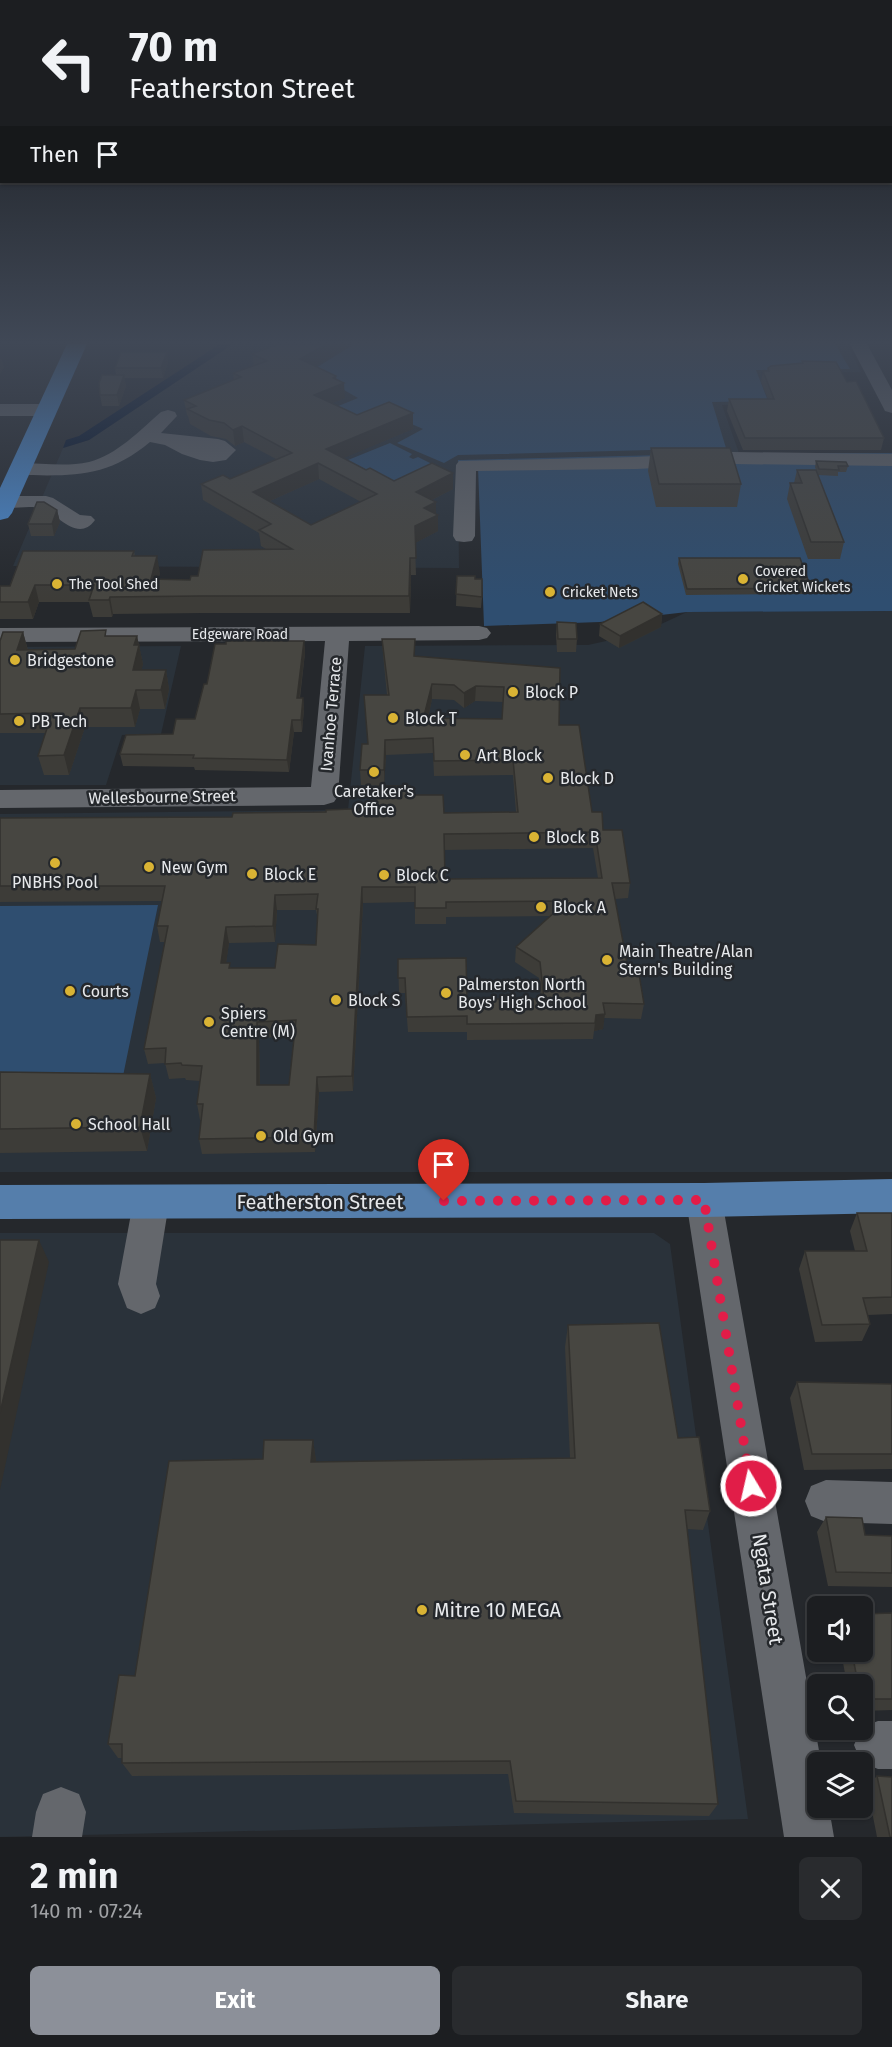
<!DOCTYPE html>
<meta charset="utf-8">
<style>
:root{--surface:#1c1e21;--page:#292b2e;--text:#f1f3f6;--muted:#a0a2a5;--line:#3a3c3f;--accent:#8c9099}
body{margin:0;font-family:"Fira Sans",sans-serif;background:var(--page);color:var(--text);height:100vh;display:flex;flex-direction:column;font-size:22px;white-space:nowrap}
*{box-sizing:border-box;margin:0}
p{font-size:20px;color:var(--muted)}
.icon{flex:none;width:33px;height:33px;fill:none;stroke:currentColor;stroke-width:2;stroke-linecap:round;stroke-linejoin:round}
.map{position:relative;height:1837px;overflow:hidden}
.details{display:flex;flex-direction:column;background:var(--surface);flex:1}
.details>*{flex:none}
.banner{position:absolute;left:0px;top:0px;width:892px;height:183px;box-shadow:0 2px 4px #0004,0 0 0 2px var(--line);background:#1c1e21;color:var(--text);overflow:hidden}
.buttons{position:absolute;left:807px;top:1596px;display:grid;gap:12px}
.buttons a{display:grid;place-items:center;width:66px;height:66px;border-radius:9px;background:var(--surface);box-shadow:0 2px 4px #0004,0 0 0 2px var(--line);font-size:30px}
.pin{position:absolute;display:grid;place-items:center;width:51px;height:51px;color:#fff;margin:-62px -26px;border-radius:50% 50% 50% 0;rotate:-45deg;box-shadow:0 0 6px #0007}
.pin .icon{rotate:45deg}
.me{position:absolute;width:66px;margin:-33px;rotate:351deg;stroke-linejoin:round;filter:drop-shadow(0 0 4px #0008)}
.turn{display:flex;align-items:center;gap:21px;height:126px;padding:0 30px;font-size:27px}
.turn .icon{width:78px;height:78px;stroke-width:2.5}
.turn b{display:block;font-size:42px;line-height:51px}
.then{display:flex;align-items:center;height:57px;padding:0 30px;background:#0003;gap:12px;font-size:22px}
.round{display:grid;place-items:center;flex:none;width:63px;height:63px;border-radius:9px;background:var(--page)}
.summary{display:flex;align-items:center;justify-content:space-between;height:102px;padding:0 30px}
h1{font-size:36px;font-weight:700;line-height:45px}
.action{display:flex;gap:12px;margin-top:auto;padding:12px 30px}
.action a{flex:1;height:69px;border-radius:9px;background:var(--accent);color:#fff;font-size:24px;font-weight:700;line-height:69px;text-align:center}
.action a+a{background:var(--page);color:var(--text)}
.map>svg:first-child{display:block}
.built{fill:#2a323a}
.green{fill:#2f4e70}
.water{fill:#00112c}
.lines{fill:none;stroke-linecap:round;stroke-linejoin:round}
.minor{fill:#64676c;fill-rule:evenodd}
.major{fill:#557eab;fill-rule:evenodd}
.highway{fill:#4b8dd5;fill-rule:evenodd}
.wall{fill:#3d3c38;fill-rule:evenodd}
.shaded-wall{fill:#32312e}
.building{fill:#474641;stroke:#32312e;stroke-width:1.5;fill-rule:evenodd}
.route{stroke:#e11d48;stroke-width:10;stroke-dasharray:0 18}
.poi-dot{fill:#d9b334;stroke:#25282c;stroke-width:2}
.labels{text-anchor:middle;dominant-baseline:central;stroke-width:5;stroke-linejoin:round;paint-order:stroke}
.far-poi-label{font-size:14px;fill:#e7e9ec;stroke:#25282c;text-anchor:start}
.far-street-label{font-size:14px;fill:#e7e9ec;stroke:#25282c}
.poi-label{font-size:16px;fill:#e7e9ec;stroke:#25282c;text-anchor:start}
.street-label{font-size:16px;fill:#e7e9ec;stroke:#25282c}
.near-street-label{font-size:20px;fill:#e7e9ec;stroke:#25282c}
.near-poi-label{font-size:20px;fill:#e7e9ec;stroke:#25282c;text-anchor:start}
</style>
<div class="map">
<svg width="892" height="1837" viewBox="0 0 892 1837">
<rect width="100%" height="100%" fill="#25282c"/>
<path class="built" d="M233,344h614l14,28h-100l13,32 -52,1 17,48 -281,7 1,108 -446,-2 50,-118 26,-8z
M892,611v561h-892v-358l348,-4 17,-164 223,-1 54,-12 45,-21z
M181,646l-20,88 -39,1 -16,50h-106v-138z
M0,1233h654l16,11 78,575 -748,18z"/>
<path class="green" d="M352,344h483l15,25 -94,1 12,31 -56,1 14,46 -268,7 -14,8 -47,-20 26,-14 -32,-14 -33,11 -32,-15 32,-13 -47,-27 42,-26z
M390,443l22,11 -3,3 4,2 5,-2 22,11 -39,20 -53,-28z
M739,453h153v158l-205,1 -87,10 -116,4 -6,-159 -20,-2v-5z
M158,905l-35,171 -123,1v-171z"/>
<path class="water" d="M220,344h13l-144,96 -26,8 3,-8 13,-4z"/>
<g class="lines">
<path class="minor" d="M850,344h17l25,46v23l-7,-2 -2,-4z
M0,404h46l7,2 2,4 -2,4 -7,2h-46z
M168,410l7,2 2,4 -16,17 57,6 7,2 11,9 -10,10 -13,2 -13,-2 -18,-6 -17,-9 -15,-3c-43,36 -77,34 -131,33l-7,-2 -3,-4 3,-4 7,-2c23,0 47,4 70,-1 28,-7 51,-32 72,-50z
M733,452l159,2v12l-159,-2 -97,5 -160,2 -1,65 -3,5 -8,1 -8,-1 -3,-5 3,-71 3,-4 177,-4z
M5,496h41l7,2 27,17 11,1 4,4c-17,23 -36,-5 -53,-11 -12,-5 -29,1 -42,-2v-10z
M479,626l8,2 4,5 -4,5 -8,2 -130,1 -11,155 -4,6 -10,3 -324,3v-18l311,-3 14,-146 -325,1v-14z
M704,1184l13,5 5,11 99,562h-3v46h11l5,29h-50l-98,-637 5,-11z
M151,1187l13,5 5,11 -13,81 4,12 -5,12 -14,6 -14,-6 -9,-24 15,-81 5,-11z
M826,1480l66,2v42l-66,-2 -15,-6 -6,-15 6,-15z
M878,1721h14v48h-14l-17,-7 -7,-17 8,-18z
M61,1787l18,7 7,18 -4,25h-50l4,-25 7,-18z"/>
<path class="major" d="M892,1179v34l-188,4 -704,2v-34l704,-2z"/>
<path class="highway" d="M67,344h20l-75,169 -4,5 -8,2v-32z"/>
</g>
<path class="wall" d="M274,344h73l1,3 -33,19 22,13 8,19 -13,5 25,12 56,-2v16l-70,29 23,12 28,11 59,-8v16l-21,11 4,14 2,17 -23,12 1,32h-5l-1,38h-208l-89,1 -1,3h-19l-4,-15h-50l-6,17h-33v-33h10l124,-35 1,5 25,17 -2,6 32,1 76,-31 -5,-3 -2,-13 -56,-33 -2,-16 29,-5 46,-20 -32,-17 -9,4 -9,-7 -15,-3 -21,-12 -2,-8 -1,-1 -3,-15 50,-20 -1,-7 21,-7 -2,-12 22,-8zM319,479l42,23 -50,23 -41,-24z
M802,361l45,21 37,56 -3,12h-138l-16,-39 2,-12h39l-7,-17 2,-11h4l1,-3 34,-5z
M168,362l-5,16h-39l2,8 -7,20h-17l-2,-11 16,-20 -1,-7z
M651,448l90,36 -4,23h-81l-8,-36z
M816,461l32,5 -2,6h-8v4l-20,-1 26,67 -4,17h-32l-21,-60 3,-16h4l3,-13h19l-1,-3z
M57,510l3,12 -6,14h-23l-3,-12z
M679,558l132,30 -1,6 -124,1 -8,-31z
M457,576l18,3 7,18 -1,11 -25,-2z
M662,614l-1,13 -42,21 -20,-12 1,-12z
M557,622l20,17 -1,13h-19l-1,-17z
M23,632l5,18 47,-1 32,-13h30l6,28 -2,6h25l3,19 -4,20h-25l-5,18h-50l-16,48h-25l-6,-19 8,-23h-46v-92z
M382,639l33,17 145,12 -1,57 33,87 11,18 27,53 -2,15 -13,1 14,75 15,30 -3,15 -37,-1 -1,11 -9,2 -1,8 -126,1v-8h-59l-3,-39h-6l-1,-34 69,40h74l-2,-21 -24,-16 1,-15 34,-31 -104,1v7h-31v-22l-52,1 -10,188 -34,1 -4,60 -113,2 -3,-15 2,-19h-1l-3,-16 3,-23 -14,-1 -1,-2 -16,1 -4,-16 -17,1 -4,-15 21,-107h-5l-3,-16 5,-25 -162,1v-84l232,-1 144,-9 35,-13 33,18 72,-1 -3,-37 -79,1 -1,-23 -47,2 -2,31 -23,-1 -1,-15 8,-26 19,-49 -4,-41zM432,699l22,1 10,8 11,-7 28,1 -1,17 -74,-1zM593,848l5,30 -153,1v-29zM277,910h39l2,10 -2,25 -41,23h-44l-5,-5 3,-20 46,-1zM294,1036l-5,49h-29l-1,-47z
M304,641l1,12 -5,45h3l1,11 -2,23h-8l-5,40 -94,-2 -1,-3 -71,-1 -3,-12 53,-20 22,-15 12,-35z
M0,1072l150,2 6,24 -9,53 -147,2z
M857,1213h35v101l-24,1 2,9 -8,17 -47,1 -16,-73 6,-18h50l-5,-20z
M568,1325l110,113 32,73 -7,19 -16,-1 31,275 -9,12 -195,-3 -6,-39 -376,2 -10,-13v-5h-4l-10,-14 27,-68 128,-217 50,-19 3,22 254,-4 -5,-111z
M797,1382l95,2v85l-88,1 -14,-72z
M826,1517l39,18 27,1v51l-64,-1 -11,-54z
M892,1613v97l-30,1v-27h-15l-6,-32h21z
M877,1776l15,61h-15l-10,-51z"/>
<path class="shaded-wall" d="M327,344h20l1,3 -47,27 -1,-15z
M167,352l1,10 -5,16 -2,-10z
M1,357l3,11 -4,6v-15z
M124,375l2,11 -7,20 -2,-11z
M336,376l1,9 7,-2 1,15 -30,12 -1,-15 19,-17z
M413,413v16l-86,36 -1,-16z
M242,426l2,16 -9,4 -2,-16z
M318,463l1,16 -65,29 -1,-16z
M453,473v16l-37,19v-16z
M436,502v14l2,-1v16l-23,12v-17l9,-18z
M57,510l3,12 -6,14 -2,-12z
M157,556l3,17 -6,23 -3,-17z
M410,558l1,17 -1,38 -1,-17z
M35,585l4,17 -6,17 -5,-17z
M110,597l3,17 -1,3 -3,-17z
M662,614l-1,13 -42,21 1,-12z
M23,632l5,19 -11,-1z
M137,636l6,28 -6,25 -4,-19 1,-25z
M304,641l1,12 -7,56 -1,-11z
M166,670l3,19 -4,20 -4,-19z
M432,684v15l-7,32 -4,-13z
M476,686l-1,15 -11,7v-15z
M136,690l4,19 -5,18 -4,-19z
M303,698l1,11 -2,23 -1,-12z
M80,708l5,19 -16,48 -5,-20z
M292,720l2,12 -5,40 -2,-12z
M385,740l1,15 -2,31v-16z
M362,887l1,16 -10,188 -1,-15z
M275,895l2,15 -2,32 -2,-16z
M226,927l3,16 -5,35 -3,-15z
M605,1014l-2,15 -9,2 -1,8 3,-24z
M257,1022l2,16 1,62 -3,-15z
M150,1074l6,24 -9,53 -7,-24z
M317,1077l2,15 -4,60 -1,-15z
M39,1240l10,22 -49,228v-77z
M313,1440l3,20 -1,22 -4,-20z"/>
<path class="building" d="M279,344h48l-27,15 36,17 -3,2 11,5 -30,12 43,20 32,-13 24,11 -87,36 40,21 4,-2 24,13 38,-18 21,10 -37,19 20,10 -12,6 14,7 -23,11 1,32h-6l-1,38h-210l-89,1 -1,3h-20l5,-15h-59l-7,17h-28v-16h10l13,-35h111l-2,5h25l-6,23 39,1 1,-4h7l5,-26 89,-1 -33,-19 12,-6 -70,-40 22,-9 7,4 62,-26 -50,-27 -9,4 -9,-7 -15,-3 -22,-11 9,-3 -12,-6 57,-23 -8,-4 34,-12 -15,-7zM318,463l59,31 -66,31 -58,-33z
M121,352h46l-6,16h-46z
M802,361l34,1 11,20 9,-1 28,57h-139l-16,-39h45l-11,-28h6l-1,-3 3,-2 32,-3z
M102,375h22l-7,20h-17l-1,-12z
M651,448h79l11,36h-82z
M816,461l30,1 2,4h-10l1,4 -20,-1z
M797,470h19l28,72h-33l-21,-59h12z
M37,502h7l13,8 -5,14h-24z
M679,558h121l11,30 -124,1z
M457,576h18v3h7v18l-26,-3z
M643,602l19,12 -42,22 -20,-12z
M557,622l19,1 1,16h-19z
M106,630l-1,6h32l-3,9h5l-6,25h33l-5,20h-25l-5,18h-51l-16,47 -26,1 14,-43 -52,1v-73l3,-9h20l-6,18 58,-1 6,-18z
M382,639h33l-1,17 146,12 -1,57h20l13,87h10l1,18h19l8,53h-18l17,91h10l5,30 -41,-1 2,11 -9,1 -1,8 -128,1v-8l-60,1 -2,-39h-7v-19l68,-1 1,41h77l-4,-37 -24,-15 51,-46 -121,1v6h-31v-21h-53l-10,189 -35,1 -3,60 -115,2 4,-35h-6l5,-38 -20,-1 -1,-2 -16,1 1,-16 -22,1 24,-123h-11l8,-40h-165v-68l232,-1 1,-4 93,-1v-2l50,-2 2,-22h32l1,9h32l1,18 74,-1 -5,-52 -79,1 -1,-23 -48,2 -1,30h-24l2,-26h6l-4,-49h25zM432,684l22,1 10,8 12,-7 28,1 -2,32 -81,-1 3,-2zM595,832l7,46 -157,1 -1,-45zM318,894l-2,15h2l-2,36 -38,-1 -3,24h-46l1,-5h-9l5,-36 47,-1 2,-31zM296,1020l-7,65h-32v-63z
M226,641h78l-7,57h6l-2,22h-9l-5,40 -94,-2 1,-3 -74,-1 6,-19 47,-1 3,-15h19l9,-35h3l8,-40h11z
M0,1072l150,2 -10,53 -140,2z
M857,1213h35v84l-29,1 7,26 -48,1 -17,-74h62z
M0,1240h39l-39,173z
M659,1323l19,115 21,-1 11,74 -25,-1 33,294 -202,-3 -6,-40 -388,2v-19h-14l11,-69 16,1 34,-215 94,-2 1,-19h49l-2,22 264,-4 -7,-133z
M797,1382l95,2v70h-80z
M826,1517l36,1 3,17 27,1v37l-56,-1z
M892,1613v86h-30v-15h-4l-6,-32h10v-38z
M877,1776l15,1v60h-2z"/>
<linearGradient id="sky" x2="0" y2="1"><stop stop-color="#141618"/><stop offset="0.57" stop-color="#404856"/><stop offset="1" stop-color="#404856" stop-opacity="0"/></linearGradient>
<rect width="892" height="601" fill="url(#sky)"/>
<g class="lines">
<path class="route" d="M444,1201l260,-1 47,286"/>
</g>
<g class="poi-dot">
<circle cx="743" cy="579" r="6"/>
<circle cx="57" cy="584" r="6"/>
<circle cx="550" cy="592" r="6"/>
<circle cx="15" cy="660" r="6"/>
<circle cx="513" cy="692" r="6"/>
<circle cx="393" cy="718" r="6"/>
<circle cx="19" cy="721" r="6"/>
<circle cx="465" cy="755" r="6"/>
<circle cx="374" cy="772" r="6"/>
<circle cx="548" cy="778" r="6"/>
<circle cx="534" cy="837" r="6"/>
<circle cx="55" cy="863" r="6"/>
<circle cx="149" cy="867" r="6"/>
<circle cx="252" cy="874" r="6"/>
<circle cx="384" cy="875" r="6"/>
<circle cx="541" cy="907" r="6"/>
<circle cx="607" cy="960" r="6"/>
<circle cx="70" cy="991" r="6"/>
<circle cx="446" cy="993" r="6"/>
<circle cx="336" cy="1000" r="6"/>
<circle cx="209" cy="1022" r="6"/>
<circle cx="76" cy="1124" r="6"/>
<circle cx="261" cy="1136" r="6"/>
<circle cx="422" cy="1610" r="6"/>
</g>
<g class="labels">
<g class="far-poi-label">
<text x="755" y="571">Covered<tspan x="755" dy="16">Cricket Wickets</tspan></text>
<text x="69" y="584">The Tool Shed</text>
<text x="562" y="592">Cricket Nets</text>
</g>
<g class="far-street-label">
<text x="240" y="634">Edgeware Road</text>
</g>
<g class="poi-label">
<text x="27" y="660">Bridgestone</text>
<text x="525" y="692">Block P</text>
<text x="405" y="718">Block T</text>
<text x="31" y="721">PB Tech</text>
<text x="477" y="755">Art Block</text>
<text x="560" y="778">Block D</text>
<text x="374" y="791" text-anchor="middle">Caretaker's<tspan x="374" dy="18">Office</tspan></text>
<text x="546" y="837">Block B</text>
<text x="161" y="867">New Gym</text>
<text x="264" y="874">Block E</text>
<text x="396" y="875">Block C</text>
<text x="55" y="882" text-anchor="middle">PNBHS Pool</text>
<text x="553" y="907">Block A</text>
<text x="619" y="951">Main Theatre/Alan<tspan x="619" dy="18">Stern's Building</tspan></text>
<text x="458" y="984">Palmerston North<tspan x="458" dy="18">Boys' High School</tspan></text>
<text x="82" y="991">Courts</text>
<text x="348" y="1000">Block S</text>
<text x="221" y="1013">Spiers<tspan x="221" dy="18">Centre (M)</tspan></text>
<text x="88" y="1124">School Hall</text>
<text x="273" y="1136">Old Gym</text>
</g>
<g class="street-label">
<text transform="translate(331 714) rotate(-85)">Ivanhoe Terrace</text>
<text transform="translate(162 797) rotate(-1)">Wellesbourne Street</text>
</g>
<g class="near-street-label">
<text x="320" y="1202">Featherston Street</text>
<text transform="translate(768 1589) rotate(81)">Ngata Street</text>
</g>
<g class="near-poi-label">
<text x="434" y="1610">Mitre 10 MEGA</text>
</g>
</g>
</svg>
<div class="buttons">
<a><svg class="icon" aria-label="sound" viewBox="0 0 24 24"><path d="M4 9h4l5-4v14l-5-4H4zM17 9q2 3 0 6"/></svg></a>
<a><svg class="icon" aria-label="search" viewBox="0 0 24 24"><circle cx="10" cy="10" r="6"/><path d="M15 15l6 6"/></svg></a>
<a><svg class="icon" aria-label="layers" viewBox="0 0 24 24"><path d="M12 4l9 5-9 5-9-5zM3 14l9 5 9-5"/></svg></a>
</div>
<div class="pin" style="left:444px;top:1201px;background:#d93025"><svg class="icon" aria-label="arrive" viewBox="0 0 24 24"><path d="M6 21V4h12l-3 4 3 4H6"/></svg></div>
<svg class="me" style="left:751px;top:1486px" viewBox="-20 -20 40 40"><circle r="17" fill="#e11d48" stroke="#fff" stroke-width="3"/><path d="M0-11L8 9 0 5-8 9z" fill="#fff"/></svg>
<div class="banner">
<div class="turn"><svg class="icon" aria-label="left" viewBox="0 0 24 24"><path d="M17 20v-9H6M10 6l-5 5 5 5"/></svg><div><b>70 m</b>Featherston Street</div></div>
<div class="then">Then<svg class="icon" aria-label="arrive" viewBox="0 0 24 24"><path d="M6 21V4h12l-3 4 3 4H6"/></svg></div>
</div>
</div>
<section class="details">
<div class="summary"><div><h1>2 min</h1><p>140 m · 07:24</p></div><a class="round"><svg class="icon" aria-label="close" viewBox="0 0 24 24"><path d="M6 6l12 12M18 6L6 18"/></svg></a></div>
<div class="action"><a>Exit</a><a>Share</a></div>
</section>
